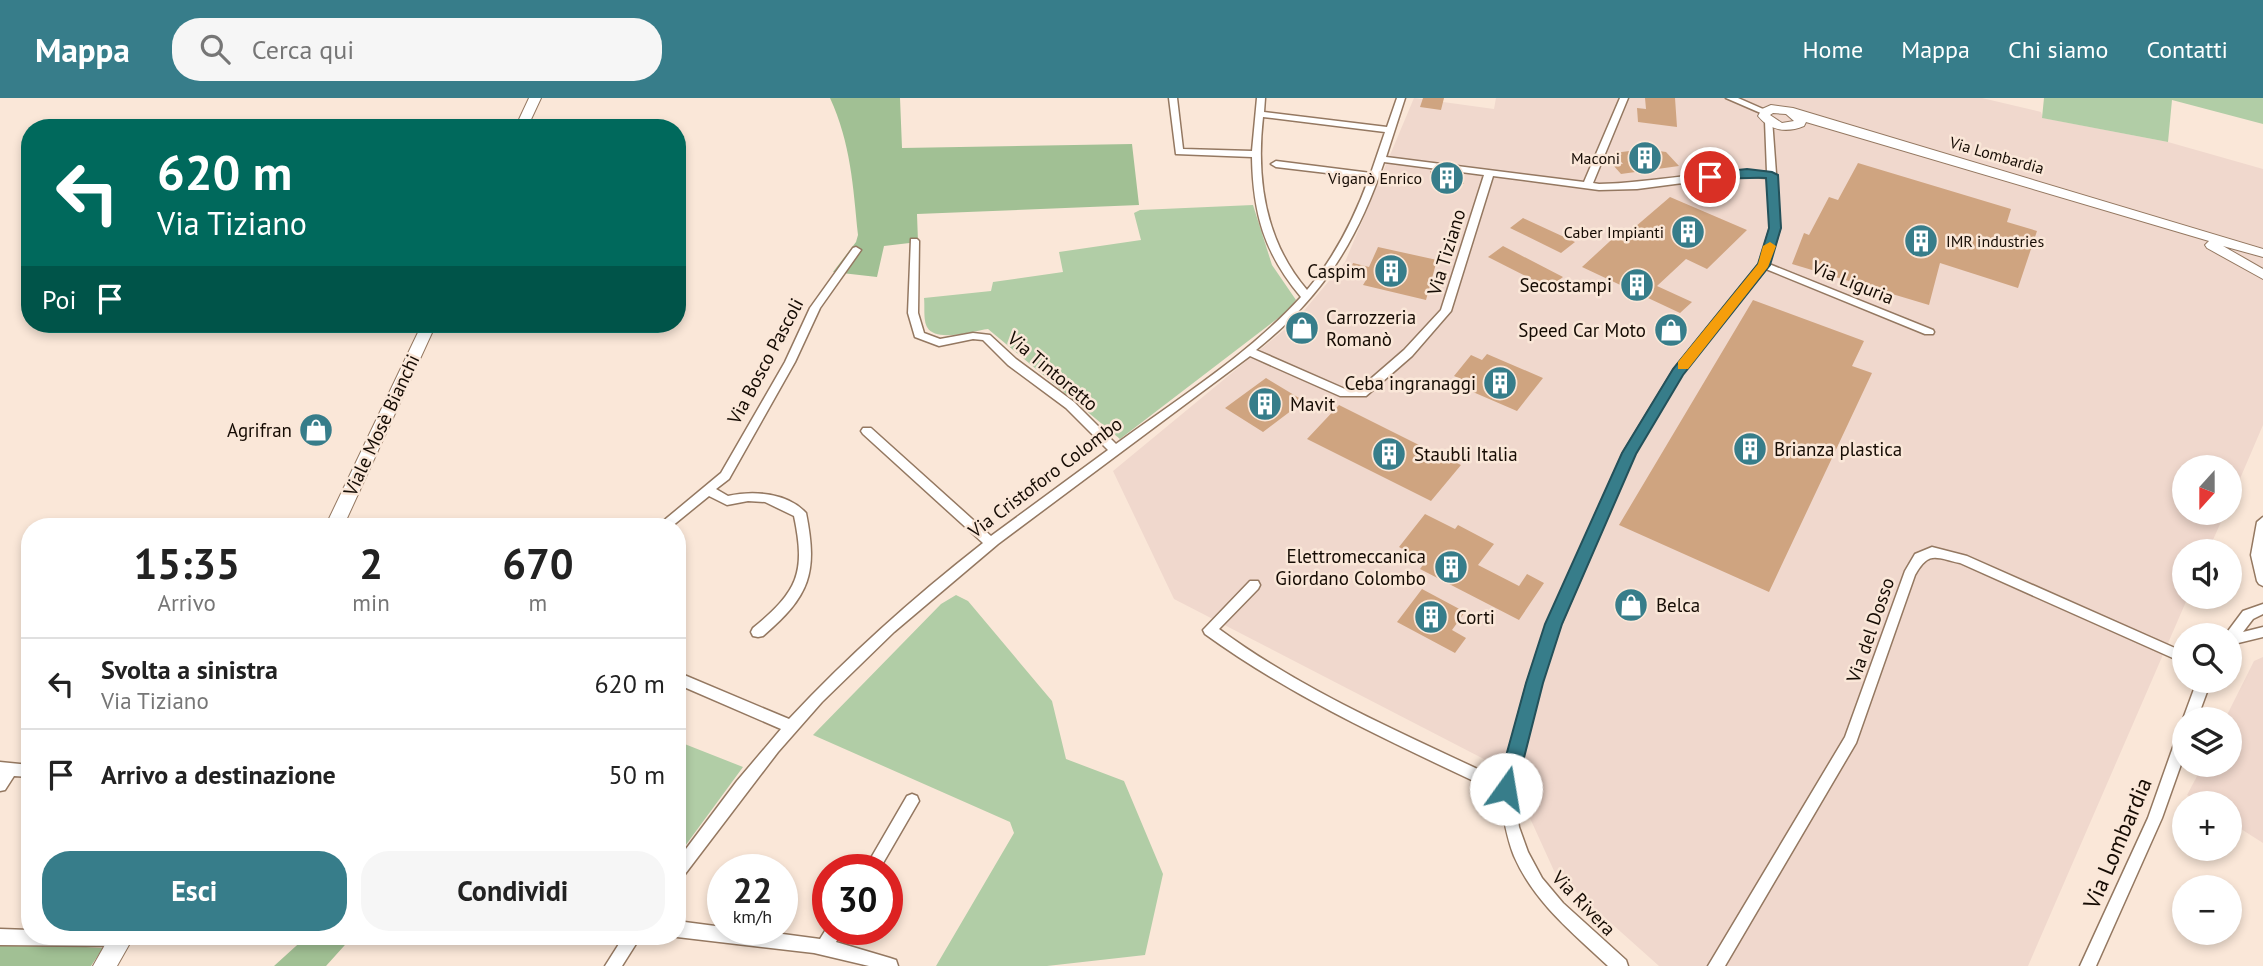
<!DOCTYPE html>
<html lang="it">
<meta charset="utf-8">
<style>
:root{--surface:#fff;--page:#f6f6f6;--text:#222;--muted:#767676;--line:#e0e0e0;--accent:#377d8a}
body{margin:0;font-family:"PT Sans",sans-serif;background:var(--page);color:var(--text);height:100vh;display:flex;flex-direction:column;font-size:26px;white-space:nowrap}
*{box-sizing:border-box;margin:0}
p{font-size:23px;color:var(--muted)}
.icon{flex:none;width:38px;height:38px;fill:none;stroke:currentColor;stroke-width:2;stroke-linecap:round;stroke-linejoin:round}
.map{position:relative;flex:1;overflow:hidden}
.side{position:absolute;left:21px;top:420px;width:665px;height:427px;display:flex;flex-direction:column;background:var(--surface);border-radius:28px;box-shadow:0 4px 10px #0003}
.side>*{flex:none}
.hud{position:absolute;left:21px;top:21px;width:665px;height:214px;border-radius:28px;box-shadow:0 4px 10px #0003;background:#00695c;color:#fff;overflow:hidden}
.needle{width:46px;rotate:201deg}
.fabs{position:absolute;left:2172px;top:357px;display:grid;gap:14px}
.fabs a{display:grid;place-items:center;width:70px;height:70px;border-radius:50%;background:var(--surface);box-shadow:0 4px 10px #0003;font-size:35px}
.speed{position:absolute;left:707px;top:756px;display:flex;gap:14px;font-size:35px;font-weight:700;text-align:center}
.speed>*{display:grid;place-content:center;width:91px;height:91px;border-radius:50%;background:var(--surface);box-shadow:0 4px 10px #0003;line-height:1}
.speed small{font-size:18px;font-weight:400}
.speed .limit{border:10px solid #d22;background:#fff;color:#111}
.pin{position:absolute;display:grid;place-items:center;width:60px;height:60px;color:#fff;margin:-30px;border:4px solid #fff;border-radius:50%;box-shadow:0 2px 7px #0007}
.me{position:absolute;width:77px;margin:-38px;rotate:13deg;stroke-linejoin:round;filter:drop-shadow(0 0 5px #0008)}
.turn{display:flex;align-items:center;gap:24px;height:147px;padding:0 21px;font-size:32px}
.turn .icon{width:91px;height:91px;stroke-width:2.5}
.turn b{display:block;font-size:49px;line-height:60px}
.then{display:flex;align-items:center;height:66px;padding:0 21px;background:#0003;gap:14px;font-size:26px}
.eta{display:flex;justify-content:space-evenly;align-items:center;height:119px;text-align:center}
.eta b{font-size:42px;font-weight:700;line-height:49px}
.action{display:flex;gap:14px;margin-top:auto;padding:14px 21px}
.action a{flex:1;height:80px;border-radius:28px;background:var(--accent);color:#fff;font-size:28px;font-weight:700;line-height:80px;text-align:center}
.action a+a{background:var(--page);color:var(--text)}
ul{padding:0;list-style:none}
li{display:flex;align-items:center;gap:21px;height:91px;padding:0 21px;border-top:2px solid var(--line)}
li div{flex:1}
li b{display:block;font-size:26px}
li em{font-style:normal}
header{display:flex;align-items:center;gap:42px;box-sizing:border-box;height:98px;padding:0 35px;background:var(--accent);color:#fff}
header strong{font-size:33px}
nav{display:flex;gap:38px;margin-inline-start:auto;font-size:24px}
.search{width:490px;height:63px;background:var(--page);display:flex;align-items:center;gap:18px;box-sizing:border-box;padding:0 24px;border-radius:28px;color:var(--muted);font-size:26px}
.map>svg:first-child{display:block}
.industrial{fill:#f0d8cd}
.green{fill:#b1cda6}
.forest{fill:#a1c094}
.building{fill:#cfa480}
.lines{fill:none;stroke-linecap:round;stroke-linejoin:round}
.street-casing{stroke:#947861;stroke-width:3}
.secondary-casing{stroke:#947861;stroke-width:2}
.street{fill:#fff;fill-rule:evenodd}
.secondary{fill:#fff;fill-rule:evenodd}
.route{fill:#377d8a;stroke:#24515a;stroke-width:2}
.slow{fill:#f59e0b}
.labels{text-anchor:middle;dominant-baseline:central;stroke-width:5;stroke-linejoin:round;paint-order:stroke}
.far-street-label{font-size:16px;fill:#160c04;stroke:#fae7d8}
.far-poi-label{font-size:16px;fill:#160c04;stroke:#fae7d8;text-anchor:end}
.street-label{font-size:19px;fill:#160c04;stroke:#fae7d8}
.poi-label{font-size:19px;fill:#160c04;stroke:#fae7d8;text-anchor:end}
.near-street-label{font-size:23px;fill:#160c04;stroke:#fae7d8}
</style>
<header>
<strong>Mappa</strong>
<div class="search"><svg class="icon" aria-label="search" viewBox="0 0 24 24"><circle cx="10" cy="10" r="6"/><path d="M15 15l6 6"/></svg>Cerca qui</div>
<nav><a>Home</a><a>Mappa</a><a>Chi siamo</a><a>Contatti</a></nav>
</header>
<div class="map">
<svg width="2263" height="868" viewBox="0 0 2263 868">
<rect width="100%" height="100%" fill="#fae7d8"/>
<path class="industrial" d="M1414,0l80,11 2,-11h486l59,14 2,6 125,24 95,27v256l-33,77v-35h-46v46h41l-17,38h-24v46h4l-160,369h-369l-104,-93 -46,-101 -335,-173 -61,-128 183,-151 49,-58z
M2263,559v186l-33,-21v-19h-30l-13,-8 16,-30h27v-46h-5l29,-58z"/>
<path class="green" d="M2044,0h219v26l-91,-24 -4,42 -126,-24z
M1253,107l19,60 24,35 -10,12 -166,127 -132,-110c-15,2 -52,14 -61,-2 -4,-7 -2,-21 -3,-29l67,-7 2,-9 70,-10 -4,-20 82,-12 -7,-27 6,-3z
M956,497l12,6 84,100 14,58 58,22 39,93 -18,81 -98,11h-111l78,-133 -4,-11 -197,-87 128,-131z
M677,643l66,26 -66,90z"/>
<path class="forest" d="M830,0h70l2,50 230,-4 7,61 -222,9 1,28 -34,4 -7,31 -44,-5 23,-30 2,-7c-5,-49 -7,-91 -28,-137z
M307,838h46l-27,30h-52z
M0,844l103,6 -12,18h-91z"/>
<path class="building" d="M1423,0h21l-3,12 -21,-3z
M1645,0h30l2,29 -39,-5 -1,-14 9,1z
M1645,51l21,3 13,14 -58,8 -8,-9 10,-1 -9,-11z
M1858,65l153,46 -4,13 30,9 -19,57 -78,-25 -11,42 -137,-41 12,-31 5,2 20,-38 9,3z
M1430,73l33,4 1,9 -34,-2z
M1670,99l77,33 -40,39 -21,-10 -29,27 35,16 -12,11 -98,-46 40,-37 6,3z
M1523,120l52,24 -14,11 -51,-25z
M1503,148l60,31 -14,11 -61,-31z
M1378,149l59,13 -11,40 -63,-15 3,-5 -18,-4 5,-13 16,4z
M1753,202l111,41 -12,25 20,7 -103,219 -150,-67z
M1487,256l56,24 -26,33 -58,-25 4,-6 -9,-4 17,-21 11,5z
M1266,280l38,23 -41,31 -38,-24z
M1339,307l78,39 44,21 -30,36 -124,-62z
M1425,416l30,15 3,-4 36,19 -16,21 41,21 8,-12 17,9 -25,37 -99,-51 6,-8 -27,-14z
M1422,491l43,23 -13,18 14,8 -11,15 -58,-31z"/>
<g class="lines">
<g class="street-casing">
<path id="street" d="M1169,0h8l6,51 69,2 5,-53h8l-1,14 123,15 10,-29h8l-19,59 198,25 36,-84h8l-35,85 6,1c57,-1 112,-15 168,-12l-2,-51 7,-2 8,109 -11,36 164,66 1,2 -1,2h-8l-159,-65 -84,105 -47,79 -74,171 -20,59 -28,106 6,38 9,25 14,26 21,25 63,57 2,6h-20c-35,-33 -74,-64 -94,-110 -8,-20 -11,-42 -15,-63 -101,-48 -203,-93 -294,-159l-2,-4 47,-49h8l2,4 -2,4 -39,40c87,64 185,105 282,151l26,-97 20,-59 76,-171 51,-84 85,-105 11,-36 -2,-50 -32,-2 -99,13 -38,1 -106,-14 -42,135 -39,45 -46,40h-26l-90,-40 -252,188 -104,88 -72,70 -44,50 -96,126 -5,2v-19l60,-80 44,-52 -104,-45v-12l112,47c60,-64 125,-122 194,-176l-120,-109 -2,-3 2,-3h8l120,108 117,-86 -42,-42 -58,-43 -25,-25 -10,-1 -34,7 -24,-9 -7,-24 3,-74h6l2,2 -1,72 6,20 16,6 33,-6 17,2 26,24 58,43 42,42c63,-46 132,-89 185,-147 -37,-44 -48,-84 -49,-140l-76,-3zM1263,19l122,15 -14,41 -95,-12 -5,3 5,3 93,11c-15,41 -34,79 -62,112 -42,-49 -51,-111 -44,-173zM1384,64l100,13 -43,135 -37,40 -45,39h-14l-89,-39c66,-53 101,-108 128,-188z
M1726,0h12l32,14 -7,2z
M856,149l5,3 -41,58 -25,54 -66,117 -13,10 12,7c26,-6 60,-3 78,17 12,60 4,83 -43,123l-5,1 -5,-1 -2,-4 2,-4c45,-37 53,-55 41,-112l-29,-14 -17,-1 -21,4 -18,-9 -38,31h-15l65,-54 64,-111 25,-54 43,-60z
M2263,419v69l-4,-2 -2,-3 -6,-26 6,-33z
M1932,449l35,9 217,96v11l-224,-100c-24,-5 -31,-13 -45,12l-59,168 -131,223h-17l137,-229 60,-166 10,-17z
M2263,506v10l-10,5 -10,13 20,-5v10l-33,8v-10h-5l18,-24z
M2197,583h14l-14,38h-13v2l-1,-2z
M2184,632v26l-22,62 -66,148h-16l68,-148 29,-82 2,-4z
M0,664l30,3v12l-16,-1 -9,14 -5,1z
M912,696l5,2 2,5 -40,69h-15l43,-74z
M677,823l46,6v2h23l74,10 8,-13v3h15l-7,13 54,16 6,2 2,6h-29l-55,-13 -137,-16z
M0,831l30,1v6h98l1,2 -2,5 -6,3 -121,-1z
M624,838h17l-19,30h-17z"/>
</g>
<g class="secondary-casing">
<path id="secondary" d="M529,0h12l-14,30h-12z
M1771,7l22,3 470,141v8l-40,-11 40,23v10l-56,-31 -2,-3 4,-4 -403,-119 -2,4c-17,7 -34,5 -46,-10l4,-7zM1773,15l13,1 8,7 -12,2 -12,-8z
M422,226h14l-93,203h-18z
M110,838h24l-17,30h-24z"/>
</g>
<use href="#street" class="street"/>
<use href="#secondary" class="secondary"/>
</g>
<path class="route" d="M1747,71l25,3 6,3 3,53 -11,37 -87,110 -47,79 -74,170 -19,59 -27,106 -3,5 -7,3 -6,-3 -3,-5 29,-106 19,-59 77,-171 51,-84 85,-105 11,-36 -3,-50c-14,-2 -55,4 -62,-1l6,-4z"/>
<path class="slow" d="M1770,144l6,4 -8,21 -80,102h-10v-7l80,-98 5,-18z"/>
<defs>
<g id="building-disc" transform="scale(1.75)"><circle r="9.5" fill="#377d8a" stroke="#fae7d8"/><path d="M-4-6H4V6H1V3H-1V6H-4ZM-2.5-4.3h1.7v1.8h-1.7ZM.8-4.3h1.7v1.8H.8ZM-2.5-1h1.7V.8h-1.7ZM.8-1h1.7V.8H.8Z" fill="#fff"/></g>
<g id="shop-disc" transform="scale(1.75)"><circle r="9.5" fill="#377d8a" stroke="#fae7d8"/><path d="M-5-2.5h2.3a2.7 3.5 0 0 1 5.4 0H5L5.5 6h-11ZM-1.5-2.5h3a1.5 2.3 0 0 0-3 0Z" fill="#fff"/></g>
</defs>
<g fill-rule="evenodd">
<use href="#building-disc" x="1645" y="60"/>
<use href="#building-disc" x="1447" y="80"/>
<use href="#building-disc" x="1688" y="134"/>
<use href="#building-disc" x="1921" y="143"/>
<use href="#building-disc" x="1391" y="173"/>
<use href="#building-disc" x="1637" y="187"/>
<use href="#shop-disc" x="1302" y="230"/>
<use href="#shop-disc" x="1671" y="232"/>
<use href="#building-disc" x="1500" y="285"/>
<use href="#building-disc" x="1265" y="306"/>
<use href="#shop-disc" x="316" y="332"/>
<use href="#building-disc" x="1750" y="351"/>
<use href="#building-disc" x="1389" y="356"/>
<use href="#building-disc" x="1451" y="469"/>
<use href="#shop-disc" x="1631" y="507"/>
<use href="#building-disc" x="1431" y="519"/>
</g>
<g class="labels">
<g class="far-street-label">
<text transform="translate(1997 57) rotate(16)">Via Lombardia</text>
</g>
<g class="far-poi-label">
<text x="1620" y="60">Maconi</text>
<text x="1422" y="80">Viganò Enrico</text>
<text x="1664" y="134">Caber Impianti</text>
<text x="1946" y="143" text-anchor="start">IMR industries</text>
</g>
<g class="street-label">
<text transform="translate(1446 154) rotate(-73)">Via Tiziano</text>
<text transform="translate(1853 184) rotate(22)">Via Liguria</text>
<text transform="translate(765 263) rotate(-62)">Via Bosco Pascoli</text>
<text transform="translate(1053 273) rotate(40)">Via Tintoretto</text>
<text transform="translate(381 327) rotate(-65)">Viale Mosè Bianchi</text>
<text transform="translate(1045 379) rotate(-37)">Via Cristoforo Colombo</text>
<text transform="translate(1870 532) rotate(-71)">Via del Dosso</text>
<text transform="translate(1584 805) rotate(46)">Via Rivera</text>
</g>
<g class="poi-label">
<text x="1366" y="173">Caspim</text>
<text x="1612" y="187">Secostampi</text>
<text x="1326" y="219" text-anchor="start">Carrozzeria<tspan x="1326" dy="22">Romanò</tspan></text>
<text x="1646" y="232">Speed Car Moto</text>
<text x="1476" y="285">Ceba ingranaggi</text>
<text x="1290" y="306" text-anchor="start">Mavit</text>
<text x="292" y="332">Agrifran</text>
<text x="1774" y="351" text-anchor="start">Brianza plastica</text>
<text x="1414" y="356" text-anchor="start">Staubli Italia</text>
<text x="1426" y="458">Elettromeccanica<tspan x="1426" dy="22">Giordano Colombo</tspan></text>
<text x="1656" y="507" text-anchor="start">Belca</text>
<text x="1456" y="519" text-anchor="start">Corti</text>
</g>
<g class="near-street-label">
<text transform="translate(2117 745) rotate(-67)">Via Lombardia</text>
</g>
</g>
</svg>
<div class="fabs">
<a><svg class="needle" viewBox="-14 -14 28 28"><path d="M0-13l5 13h-10z" fill="#e53935"/><path d="M0 13l5-13h-10z" fill="#767676"/></svg></a>
<a><svg class="icon" aria-label="sound" viewBox="0 0 24 24"><path d="M4 9h4l5-4v14l-5-4H4zM17 9q2 3 0 6"/></svg></a>
<a><svg class="icon" aria-label="search" viewBox="0 0 24 24"><circle cx="10" cy="10" r="6"/><path d="M15 15l6 6"/></svg></a>
<a><svg class="icon" aria-label="layers" viewBox="0 0 24 24"><path d="M12 4l9 5-9 5-9-5zM3 14l9 5 9-5"/></svg></a>
<a>+</a>
<a>−</a>
</div>
<div class="speed"><div>22<small>km/h</small></div><div class="limit">30</div></div>
<div class="pin" style="left:1710px;top:79px;background:#d93025"><svg class="icon" aria-label="arrive" viewBox="0 0 24 24"><path d="M6 21V4h12l-3 4 3 4H6"/></svg></div>
<svg class="me" style="left:1506px;top:691px" viewBox="-20 -20 40 40"><circle r="19" fill="#fff"/><path d="M0-13L10 11 0 6-10 11z" fill="#377d8a"/></svg>
<div class="hud">
<div class="turn"><svg class="icon" aria-label="left" viewBox="0 0 24 24"><path d="M17 20v-9H6M10 6l-5 5 5 5"/></svg><div><b>620 m</b>Via Tiziano</div></div>
<div class="then">Poi<svg class="icon" aria-label="arrive" viewBox="0 0 24 24"><path d="M6 21V4h12l-3 4 3 4H6"/></svg></div>
</div>
<section class="side">
<div class="eta">
<div><b>15:35</b><p>Arrivo</p></div>
<div><b>2</b><p>min</p></div>
<div><b>670</b><p>m</p></div>
</div>
<ul>
<li><svg class="icon" aria-label="left" viewBox="0 0 24 24"><path d="M17 20v-9H6M10 6l-5 5 5 5"/></svg><div><b>Svolta a sinistra</b><p>Via Tiziano</p></div><em>620 m</em></li>
<li><svg class="icon" aria-label="arrive" viewBox="0 0 24 24"><path d="M6 21V4h12l-3 4 3 4H6"/></svg><div><b>Arrivo a destinazione</b></div><em>50 m</em></li>
</ul>
<div class="action"><a>Esci</a><a>Condividi</a></div>
</section>
</div>
